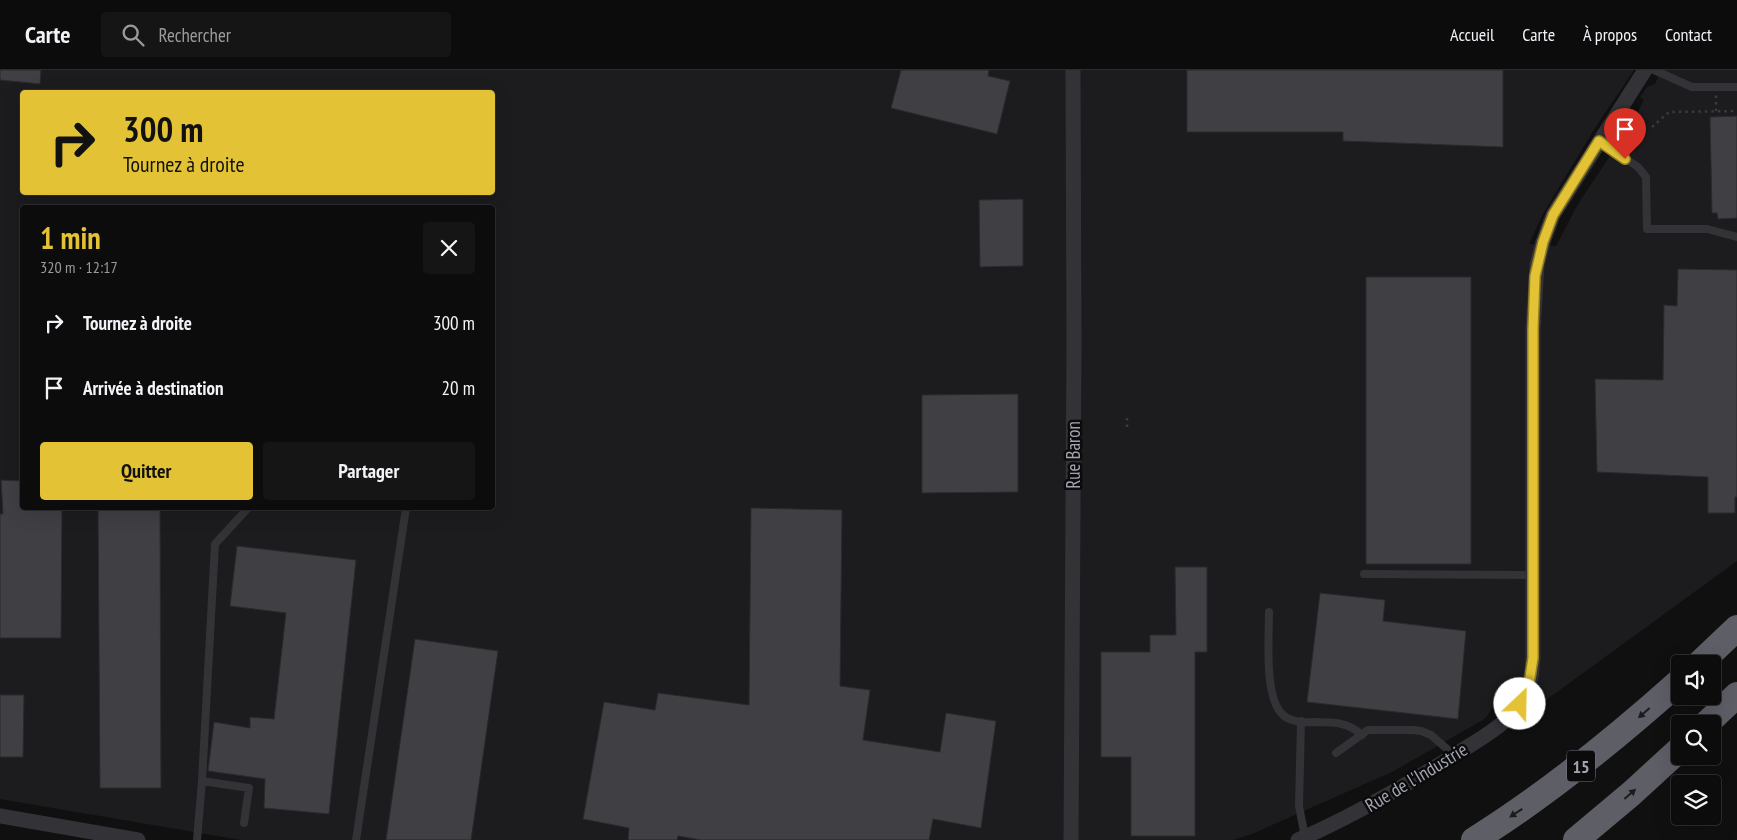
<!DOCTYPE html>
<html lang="fr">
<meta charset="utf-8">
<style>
:root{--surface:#0c0c0d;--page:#151516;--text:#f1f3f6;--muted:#9a9b9d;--line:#2c2c2e;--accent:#e3c335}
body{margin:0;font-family:"PT Sans Narrow",sans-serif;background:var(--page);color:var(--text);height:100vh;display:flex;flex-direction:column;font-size:19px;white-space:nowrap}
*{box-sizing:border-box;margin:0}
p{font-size:16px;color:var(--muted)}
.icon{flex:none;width:28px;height:28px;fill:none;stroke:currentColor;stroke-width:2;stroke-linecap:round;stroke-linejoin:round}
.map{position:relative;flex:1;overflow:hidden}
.panel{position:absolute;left:20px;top:135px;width:475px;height:305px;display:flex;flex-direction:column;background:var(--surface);border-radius:5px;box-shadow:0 5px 20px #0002,0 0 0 1px var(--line)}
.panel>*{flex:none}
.guide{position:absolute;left:20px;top:20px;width:475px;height:105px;border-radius:5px;box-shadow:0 5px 20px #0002,0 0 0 1px var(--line);background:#e3c335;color:#111;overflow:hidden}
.controls{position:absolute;left:1671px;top:585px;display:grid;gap:10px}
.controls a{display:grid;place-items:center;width:50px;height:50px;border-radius:5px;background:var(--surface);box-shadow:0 5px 20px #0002,0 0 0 1px var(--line);font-size:25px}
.pin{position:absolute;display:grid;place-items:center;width:42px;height:42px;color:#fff;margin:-51px -21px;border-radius:50% 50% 50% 0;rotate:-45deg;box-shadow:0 0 5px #0007}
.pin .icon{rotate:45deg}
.me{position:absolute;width:55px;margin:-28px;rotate:24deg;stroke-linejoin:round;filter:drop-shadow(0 0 4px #0008)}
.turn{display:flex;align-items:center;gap:18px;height:105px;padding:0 20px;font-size:22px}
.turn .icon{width:65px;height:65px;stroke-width:2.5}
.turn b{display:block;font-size:35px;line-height:42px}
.round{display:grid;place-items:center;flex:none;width:52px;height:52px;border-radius:5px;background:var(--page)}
.overview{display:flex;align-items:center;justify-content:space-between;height:85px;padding:0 20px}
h1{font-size:30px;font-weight:800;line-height:38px;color:var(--accent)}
.primary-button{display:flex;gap:10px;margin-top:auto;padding:10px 20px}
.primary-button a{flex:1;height:58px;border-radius:5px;background:var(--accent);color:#111;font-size:20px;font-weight:800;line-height:58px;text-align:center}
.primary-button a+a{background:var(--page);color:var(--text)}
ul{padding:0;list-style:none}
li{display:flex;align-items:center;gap:15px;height:65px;padding:0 20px}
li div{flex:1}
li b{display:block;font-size:19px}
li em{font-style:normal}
header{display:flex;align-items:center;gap:30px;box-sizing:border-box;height:70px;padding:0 25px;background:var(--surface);border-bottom:1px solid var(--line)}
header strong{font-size:24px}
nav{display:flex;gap:28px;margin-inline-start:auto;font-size:18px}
.search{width:350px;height:45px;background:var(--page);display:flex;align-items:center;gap:12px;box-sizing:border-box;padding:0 18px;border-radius:5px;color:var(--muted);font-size:19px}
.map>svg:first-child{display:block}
.built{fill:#1c1c1e;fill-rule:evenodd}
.building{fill:#3f3f44;stroke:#2a2a2d}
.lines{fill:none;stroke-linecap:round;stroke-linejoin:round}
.path{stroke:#393a3e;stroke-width:2.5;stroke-dasharray:2.5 4;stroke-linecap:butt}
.lane{stroke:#333337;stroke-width:8}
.street{stroke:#333337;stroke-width:15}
.highway{stroke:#5d5e66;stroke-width:26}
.oneway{fill:#1b1c1e}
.route-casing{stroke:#947f22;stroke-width:12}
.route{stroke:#e3c335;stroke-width:9}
.labels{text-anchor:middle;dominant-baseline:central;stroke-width:5;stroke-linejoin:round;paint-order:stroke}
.shield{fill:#0b0b0c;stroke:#757680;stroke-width:1}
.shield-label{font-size:18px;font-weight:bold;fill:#a2a4b1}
.street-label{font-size:19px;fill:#a2a4b1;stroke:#0b0b0c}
</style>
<header>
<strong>Carte</strong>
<div class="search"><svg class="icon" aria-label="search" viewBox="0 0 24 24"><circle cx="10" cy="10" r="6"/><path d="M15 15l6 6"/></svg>Rechercher</div>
<nav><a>Accueil</a><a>Carte</a><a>À propos</a><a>Contact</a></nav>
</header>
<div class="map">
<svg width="1737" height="770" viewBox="0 0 1737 770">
<rect width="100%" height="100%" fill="#101011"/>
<path class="built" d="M0,0h1634l-39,58 -52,86 -14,30 27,2 22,-42 56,-84 10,-20 -4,-3 7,-10 8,-3 6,-14h76v491l-191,139 -47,-4 -13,22 -92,53 -142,63 -19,6h-992l-241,-41zM22,22h470v100h-470zM22,138h470v300h-470z"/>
<path class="building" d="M0,0h41l-1,14 -40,-4z
M901,0h88l-1,6 22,5 -13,53 -106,-26z
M1187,0h316v77l-160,-6v-9h-156z
M1737,46v102l-19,1 -1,-6h-5l-2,-96z
M1023,129v67l-43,1 -1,-67z
M1678,199l59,1v227h-2v16h-27v-36l-111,-5 -2,-93 68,1 1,-75 13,1z
M1366,207h105v287h-105z
M1018,324v98l-96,1v-98z
M1,410l21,1v27h40l-1,130h-61v-124h3z
M98,438h62l1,280h-61z
M751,438l91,2 -2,176 30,4 -7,50 77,12 6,-39 50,8 -15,107 -48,-9 -4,21h-228l-23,-4 -1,4h-49l1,-12 -46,-9 21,-117 51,8 3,-17 91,12z
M237,476l119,14 -27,254 -65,-6 1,-29 -57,-8 6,-49 36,6v-11l24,2 12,-106 -56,-7z
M1175,497h32v85h-12v184h-64v-79h-30v-105h49v-17h26z
M1320,523l65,7 -2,21 83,10 -8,88 -151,-17z
M415,569l83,12 -27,189h-85z
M0,625h24l-1,62h-23z"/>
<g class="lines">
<path class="path" d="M1716,41v-16
M1652,57l17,-15 68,-1
M1127,348v10"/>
<path class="lane" d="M1654,0l38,17h45
M1599,71l39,26 8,10 1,52h60l30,8
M1364,504l169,1
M1269,542c0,25 -5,84 13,102 7,8 23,9 33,8 18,0 33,0 47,13
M1301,651l-2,85 6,31
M1336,683l32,-23h45l8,1 10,4 23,20
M244,753l5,-35 -47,-7 13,-237 33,-36
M197,770l5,-59
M356,770l50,-332"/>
<path class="street" d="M0,746l138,24
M1071,770l3,-495 -1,-275
M1298,770c54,-23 105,-53 155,-84 25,-16 55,-31 70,-57 8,-13 9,-27 10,-41v-329l4,-64 6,-23 10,-27 92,-145"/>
<path class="highway" d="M1699,594l38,-36
M1706,654l31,-29
M1474,770c74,-46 141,-101 206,-159
M1576,770l56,-47 48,-44"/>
</g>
<defs><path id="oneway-solid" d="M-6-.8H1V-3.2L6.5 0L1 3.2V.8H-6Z" transform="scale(1.25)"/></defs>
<g class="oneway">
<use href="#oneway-solid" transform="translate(1644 643) rotate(139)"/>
<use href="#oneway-solid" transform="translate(1630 724) rotate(-41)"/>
<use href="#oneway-solid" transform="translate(1516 743) rotate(147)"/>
</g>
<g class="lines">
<g class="route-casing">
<path id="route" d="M1520,634l9,-20 4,-26v-329l2,-53 8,-34 10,-27 46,-74 26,18"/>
</g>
<use href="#route" class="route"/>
</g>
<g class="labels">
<rect class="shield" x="1567" y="680.5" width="28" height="31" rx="4"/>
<g class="shield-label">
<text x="1581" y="696">15</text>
</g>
<g class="street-label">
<text transform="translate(1073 385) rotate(-90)">Rue Baron</text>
<text transform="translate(1416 707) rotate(-31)">Rue de l'Industrie</text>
</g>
</g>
</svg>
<div class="controls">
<a><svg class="icon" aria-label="sound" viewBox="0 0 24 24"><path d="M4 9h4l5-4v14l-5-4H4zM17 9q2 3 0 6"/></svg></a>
<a><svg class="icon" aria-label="search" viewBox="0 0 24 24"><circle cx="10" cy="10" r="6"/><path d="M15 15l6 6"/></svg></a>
<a><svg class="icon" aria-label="layers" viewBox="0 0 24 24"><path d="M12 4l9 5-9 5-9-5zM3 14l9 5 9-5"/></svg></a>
</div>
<div class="pin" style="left:1625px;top:89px;background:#d93025"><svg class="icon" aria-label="arrive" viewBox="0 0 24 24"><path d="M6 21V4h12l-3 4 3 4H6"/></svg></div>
<svg class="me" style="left:1520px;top:634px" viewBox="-20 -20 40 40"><circle r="19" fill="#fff"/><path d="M0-13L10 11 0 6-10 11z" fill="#e3c335"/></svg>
<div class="guide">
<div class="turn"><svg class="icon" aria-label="right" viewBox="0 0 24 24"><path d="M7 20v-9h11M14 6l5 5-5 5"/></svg><div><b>300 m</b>Tournez à droite</div></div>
</div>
<section class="panel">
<div class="overview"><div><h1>1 min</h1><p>320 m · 12:17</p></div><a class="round"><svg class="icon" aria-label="close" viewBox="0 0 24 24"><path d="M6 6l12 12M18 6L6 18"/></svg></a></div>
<ul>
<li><svg class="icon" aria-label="right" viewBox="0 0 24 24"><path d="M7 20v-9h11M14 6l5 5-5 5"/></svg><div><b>Tournez à droite</b></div><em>300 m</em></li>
<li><svg class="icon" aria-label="arrive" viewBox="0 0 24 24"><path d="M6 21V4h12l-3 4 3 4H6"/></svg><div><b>Arrivée à destination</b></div><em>20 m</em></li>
</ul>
<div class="primary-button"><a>Quitter</a><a>Partager</a></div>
</section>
</div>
